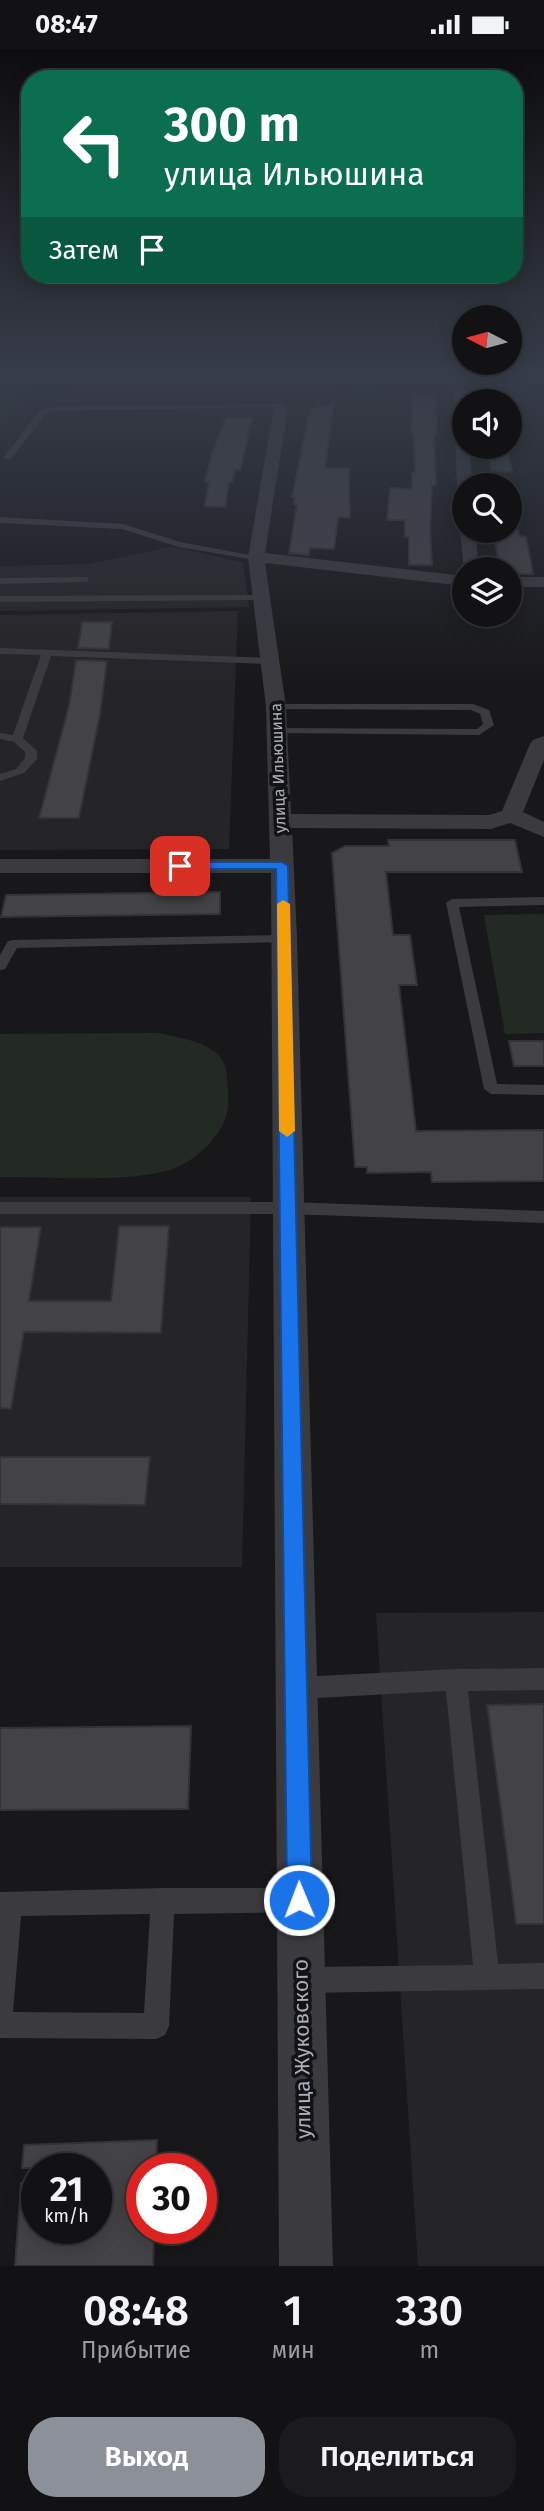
<!DOCTYPE html>
<html lang="ru">
<meta charset="utf-8">
<style>
:root{--surface:#121214;--page:#1b1b1d;--text:#f1f3f6;--muted:#9c9ea0;--line:#313234;--accent:#8c9099}
body{margin:0;font-family:"Fira Sans",sans-serif;background:var(--page);color:var(--text);height:100vh;display:flex;flex-direction:column;font-size:26px;white-space:nowrap}
*{box-sizing:border-box;margin:0}
p{font-size:23px;color:var(--muted)}
.icon{flex:none;width:38px;height:38px;fill:none;stroke:currentColor;stroke-width:2;stroke-linecap:round;stroke-linejoin:round}
.map{position:relative;height:2217px;overflow:hidden}
.sheet{display:flex;flex-direction:column;background:var(--surface);flex:1}
.sheet>*{flex:none}
.guide{position:absolute;left:21px;top:21px;width:502px;height:214px;border-radius:28px;box-shadow:0 4px 18px #0003,0 0 0 2px var(--line);background:#0b6e4f;color:#fff;overflow:hidden}
.needle{width:46px;rotate:276deg}
.tools{position:absolute;left:452px;top:256px;display:grid;gap:14px}
.tools a{display:grid;place-items:center;width:70px;height:70px;border-radius:50%;background:var(--surface);box-shadow:0 4px 18px #0003,0 0 0 2px var(--line);font-size:35px}
.speed{position:absolute;left:21px;top:2104px;display:flex;gap:14px;font-size:35px;font-weight:700;text-align:center}
.speed>*{display:grid;place-content:center;width:91px;height:91px;border-radius:50%;background:var(--surface);box-shadow:0 4px 18px #0003,0 0 0 2px var(--line);line-height:1}
.speed small{font-size:18px;font-weight:400}
.speed .limit{border:10px solid #d22;background:#fff;color:#111}
.pin{position:absolute;display:grid;place-items:center;width:60px;height:60px;color:#fff;margin:-30px;border-radius:14px;box-shadow:0 4px 10px #0006}
.me{position:absolute;width:77px;margin:-38px;rotate:359deg;stroke-linejoin:round;filter:drop-shadow(0 0 5px #0008)}
.turn{display:flex;align-items:center;gap:24px;height:147px;padding:0 28px;font-size:32px}
.turn .icon{width:91px;height:91px;stroke-width:2.5}
.turn b{display:block;font-size:49px;line-height:60px}
.then{display:flex;align-items:center;height:66px;padding:0 28px;background:#0003;gap:14px;font-size:26px}
.eta{display:flex;justify-content:space-evenly;align-items:center;height:119px;text-align:center}
.eta b{font-size:42px;font-weight:600;line-height:49px}
.button{display:flex;gap:14px;margin-top:auto;padding:14px 28px}
.button a{flex:1;height:80px;border-radius:28px;background:var(--accent);color:#fff;font-size:28px;font-weight:600;line-height:80px;text-align:center}
.button a+a{background:var(--page);color:var(--text)}
.status{display:flex;justify-content:space-between;align-items:center;height:49px;padding:0 35px;background:var(--surface);direction:ltr}
.status svg{height:19px;fill:currentColor}
.map>svg:first-child{display:block}
.built{fill:#252427}
.green{fill:#232a24}
.building{fill:#434347;stroke:#333236;stroke-width:2}
.lines{fill:none;stroke-linecap:round;stroke-linejoin:round}
.service{fill:#3a3a3f;fill-rule:evenodd}
.minor{fill:#3a3a3f;fill-rule:evenodd}
.route{fill:#1a73e8;stroke:#114b97;stroke-width:2}
.slow{fill:#f59e0b}
.labels{text-anchor:middle;dominant-baseline:central;stroke-width:7;stroke-linejoin:round;paint-order:stroke}
.far-street-label{font-size:16px;fill:#abafb9;stroke:#131315}
.near-street-label{font-size:21px;fill:#abafb9;stroke:#131315}
</style>
<div class="status"><b>08:47</b><svg viewBox="0 0 49 12"><path d="M0 12V9h3v3zM5 12V6h3v6zM10 12V3h3v9zM15 12V0h3v12zM26 1h20v11H26zM47 4h2v5h-2z"/></svg></div>
<div class="map">
<svg width="544" height="2217" viewBox="0 0 544 2217">
<rect width="100%" height="100%" fill="#18181a"/>
<path class="built" d="M78,324h240l20,14 -32,5h-233z
M171,498l72,15 6,45 -249,4v-45l89,-2z
M238,562l-9,238 -229,1v-235z
M0,1148h251l-9,370h-242z
M544,1563v654h-126l-42,-653z"/>
<path class="green" d="M0,324h38l-24,40 -14,14z
M325,324h115l-80,16z
M544,865v119l-39,1 -21,-119z
M157,984c20,4 57,9 67,30 3,7 3,19 4,26 0,9 1,19 -2,27 -6,21 -30,44 -51,52 -42,16 -127,8 -175,9v-143z"/>
<path class="building" d="M413,345l22,1 2,38h-3l2,52h-4l-2,44 2,36h-23v-28h-4v-17h-18l3,-32 22,1v-16h3l-1,-41h-3z
M334,355l-9,64h24l1,50 -12,-1 -4,32 -24,-1 -1,7 -20,-2 8,-49h-3l1,-6 -3,-1 18,-88z
M226,369h26l-12,52h-5l-3,12h-3l-4,25 -20,-1 4,-24h-4l7,-29z
M488,397h19l5,26 -21,-1z
M493,481h25l1,6 7,1 7,37h-24v-5h-9z
M82,573h30l-3,27 -31,-1z
M76,611l31,1 -7,54 -21,103h-40l30,-113z
M388,791h127l7,32h-136l7,63h17l7,50h-18l17,146 128,-1v51l-112,1 -1,-10 -64,1v-6h-12l-23,-314 13,-7h44z
M220,843v22l-219,3 5,-22z
M509,992h35v25h-30z
M119,1177h50l-8,107 -137,-1 -13,77 -11,-1v-181h41l-12,74h82z
M0,1408h150l-5,48 -145,-1z
M544,1655v220h-28l-29,-219z
M191,1677l-3,83 -188,1v-82z
M157,2091l-1,28h-14v60h12l-1,38h-138l6,-83h16v45h59v-60h-74l2,-23z"/>
<g class="lines">
<path class="service" d="M544,324v3l-56,6 -3,-2z
M281,355l2,3 -230,4 -7,3 -36,46 -7,-2 37,-48 13,-3z
M0,468l123,7 57,18 80,15 -4,3 -77,-13 -57,-18 -122,-6z
M88,528v4l-3,1 -85,2v-6z
M265,546v4l-3,1 -262,2v-6z
M0,599l271,10 5,3 -5,3 -220,-8 -28,82 14,13v8l-13,14 -24,8v-7l16,-5 9,-11v-6l-11,-10 -14,-3v-6l13,2 28,-80 -41,-1z
M276,655h197l16,6 5,15 -15,10 -202,-2 -5,-3 1,-2 204,1 6,-5 -3,-10 -9,-4 -199,-1v-4z
M544,848v8l-85,2 38,177 47,1v10l-53,-1 -7,-5 -38,-186 6,-4z
M285,886l7,4 -2,3 -273,6 -12,21 -5,1v-15l8,-14 5,-1z
M0,1153h288l256,9v12l-256,-9h-288z
M544,1619v22l-76,1 30,273 46,-1v26l-240,4 -9,-4 -4,-9 4,-9 9,-4 169,-2 -27,-274 -148,8 -8,-3 -3,-8 3,-8 8,-3 158,-8z
M163,1839h134l9,3 3,9 -3,9 -9,3 -123,2 -5,112 -4,9 -9,4 -156,-1v-146zM150,1865l-6,99 -131,-1 8,-96z"/>
<path class="minor" d="M452,324h12l2,28h-2v45h6l2,39h-8v4l-7,-4z
M281,353l7,4 -23,147 199,23v10l-199,-23 21,144 5,107 198,1 13,-4 28,-67 3,-4 11,-4v24l-21,52 21,10v15l-34,-14 -19,6 -199,-1 5,111 36,1327h-54l-8,-1393h-271v-14h270l-4,-152 -18,-150 26,-151z
M464,477v4h12l2,39h-14v3l-4,-42z
M509,528h35v10h-35z"/>
</g>
<linearGradient id="sky" x2="0" y2="1"><stop stop-color="#0d0d0e"/><stop offset="0.51" stop-color="#373d49"/><stop offset="1" stop-color="#373d49" stop-opacity="0"/></linearGradient>
<rect width="544" height="634" fill="url(#sky)"/>
<path class="route" d="M180,813h102l6,4 24,1034 -4,8 -9,4 -8,-4 -4,-8 -11,-1031h-101l-2,-3z"/>
<path class="slow" d="M283,851l7,4 5,227 -8,6 -8,-6 -2,-227z"/>
<g class="labels">
<g class="far-street-label">
<text transform="translate(278 719) rotate(-92)">улица Ильюшина</text>
</g>
<g class="near-street-label">
<text transform="translate(302 2000) rotate(-91)">улица Жуковского</text>
</g>
</g>
</svg>
<div class="tools">
<a><svg class="needle" viewBox="-14 -14 28 28"><path d="M0-13l5 13h-10z" fill="#e53935"/><path d="M0 13l5-13h-10z" fill="#9c9ea0"/></svg></a>
<a><svg class="icon" aria-label="sound" viewBox="0 0 24 24"><path d="M4 9h4l5-4v14l-5-4H4zM17 9q2 3 0 6"/></svg></a>
<a><svg class="icon" aria-label="search" viewBox="0 0 24 24"><circle cx="10" cy="10" r="6"/><path d="M15 15l6 6"/></svg></a>
<a><svg class="icon" aria-label="layers" viewBox="0 0 24 24"><path d="M12 4l9 5-9 5-9-5zM3 14l9 5 9-5"/></svg></a>
</div>
<div class="speed"><div>21<small>km/h</small></div><div class="limit">30</div></div>
<div class="pin" style="left:180px;top:817px;background:#d93025"><svg class="icon" aria-label="arrive" viewBox="0 0 24 24"><path d="M6 21V4h12l-3 4 3 4H6"/></svg></div>
<svg class="me" style="left:299px;top:1851px" viewBox="-20 -20 40 40"><circle r="17" fill="#1a73e8" stroke="#fff" stroke-width="3"/><path d="M0-11L8 9 0 5-8 9z" fill="#fff"/></svg>
<div class="guide">
<div class="turn"><svg class="icon" aria-label="left" viewBox="0 0 24 24"><path d="M17 20v-9H6M10 6l-5 5 5 5"/></svg><div><b>300 m</b>улица Ильюшина</div></div>
<div class="then">Затем<svg class="icon" aria-label="arrive" viewBox="0 0 24 24"><path d="M6 21V4h12l-3 4 3 4H6"/></svg></div>
</div>
</div>
<section class="sheet">
<div class="eta">
<div><b>08:48</b><p>Прибытие</p></div>
<div><b>1</b><p>мин</p></div>
<div><b>330</b><p>m</p></div>
</div>
<div class="button"><a>Выход</a><a>Поделиться</a></div>
</section>
